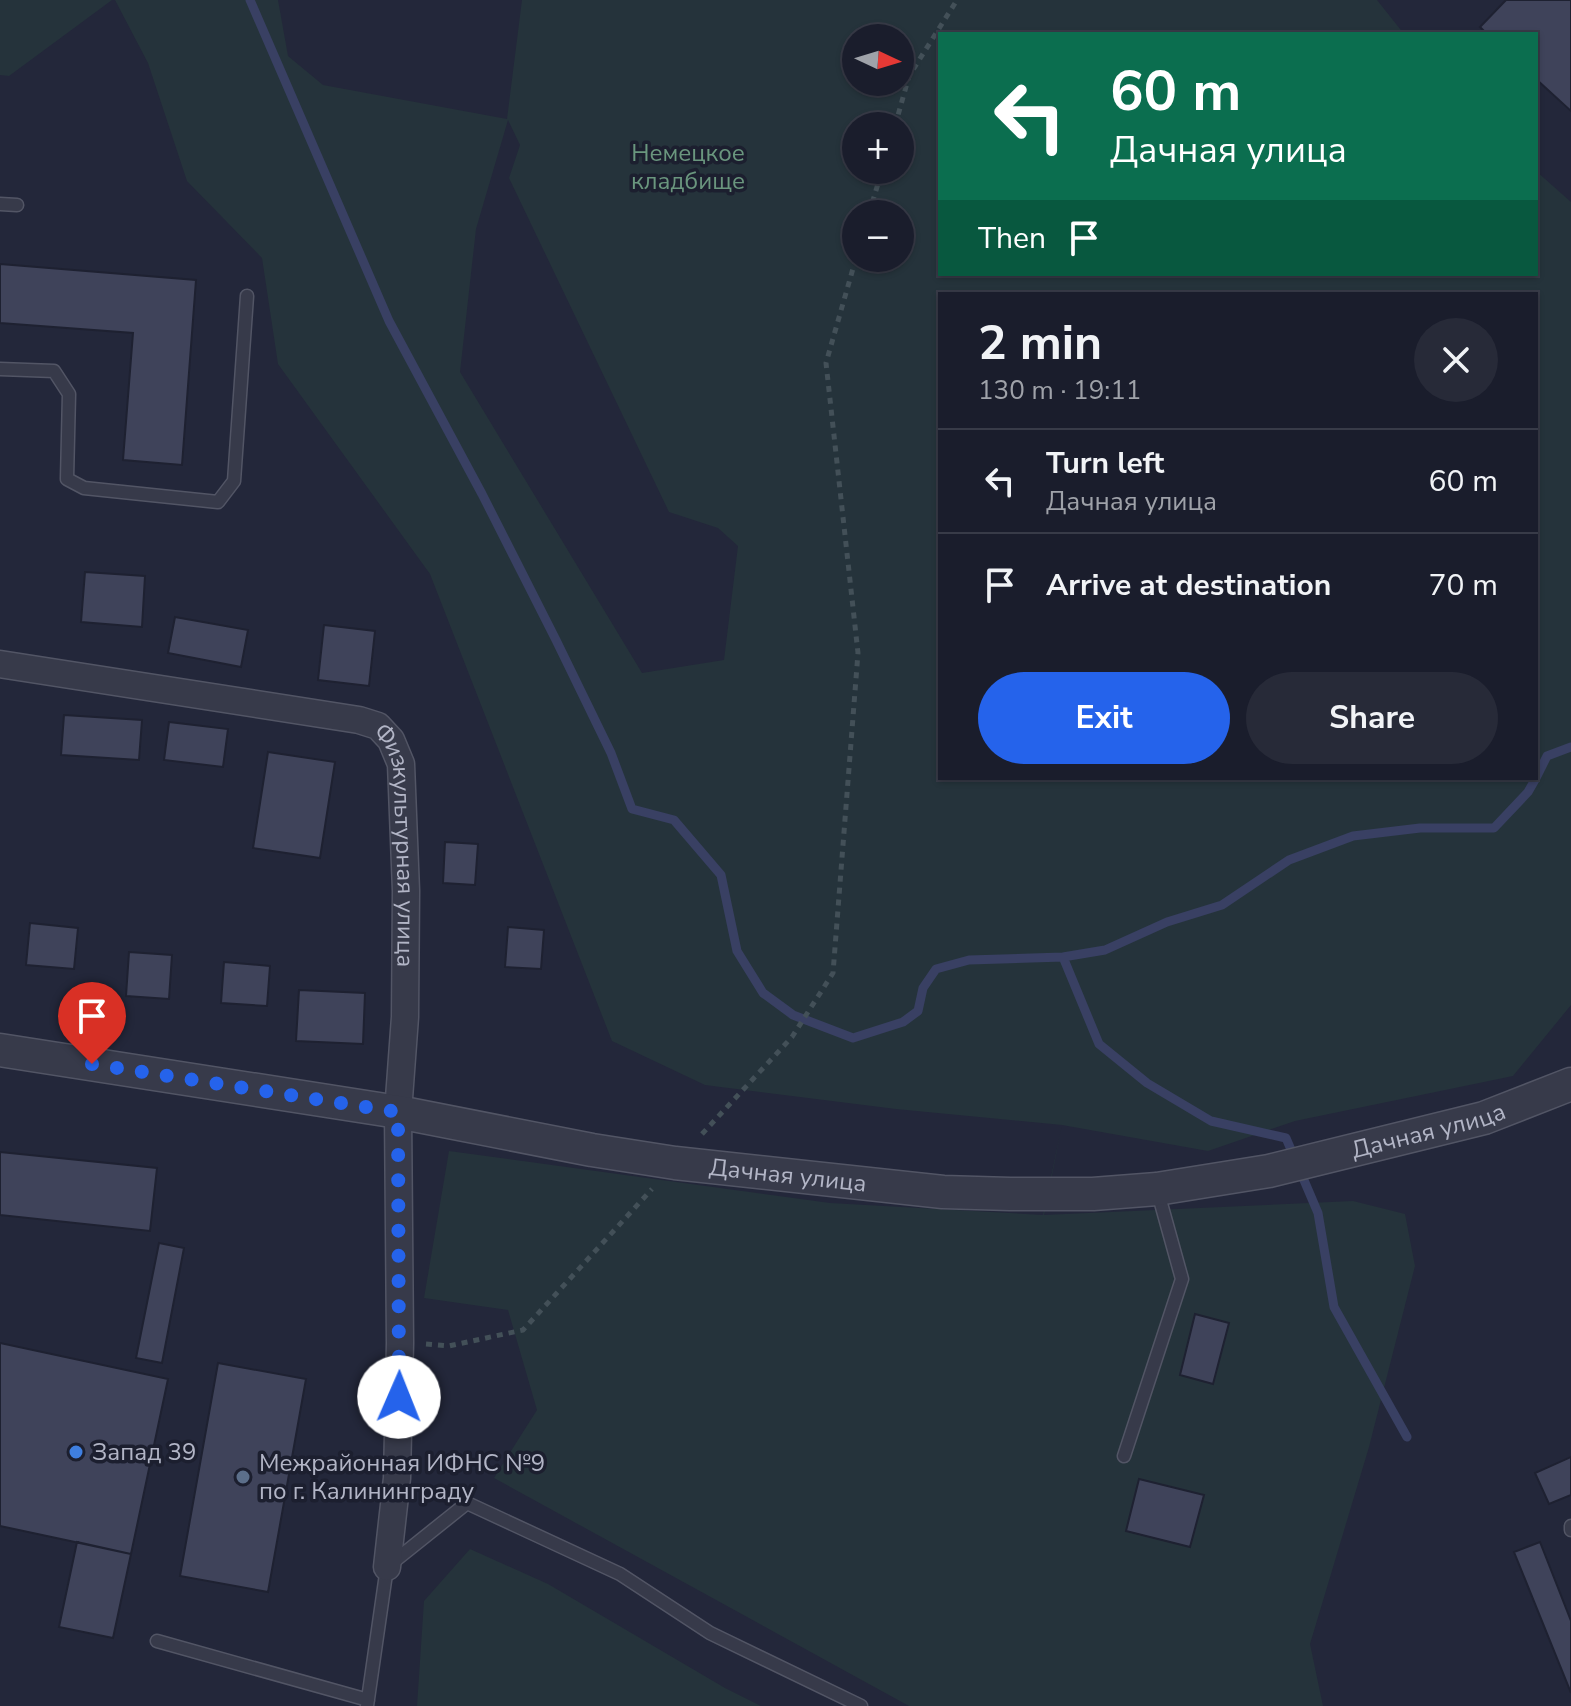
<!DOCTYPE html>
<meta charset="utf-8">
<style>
:root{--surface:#1a1d2c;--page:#272a38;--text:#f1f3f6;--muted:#9fa2a9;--line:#383b48;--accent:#2563eb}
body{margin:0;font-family:"Nunito Sans",sans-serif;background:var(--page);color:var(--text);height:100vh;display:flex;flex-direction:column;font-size:30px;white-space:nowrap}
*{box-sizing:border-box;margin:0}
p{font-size:26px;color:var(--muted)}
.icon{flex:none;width:44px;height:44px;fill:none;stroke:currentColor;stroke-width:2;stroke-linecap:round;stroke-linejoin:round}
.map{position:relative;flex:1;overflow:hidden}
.drawer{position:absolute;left:938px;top:292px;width:600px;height:488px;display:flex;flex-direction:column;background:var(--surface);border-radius:0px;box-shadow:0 2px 6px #0004,0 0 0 2px var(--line)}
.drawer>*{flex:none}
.top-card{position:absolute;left:938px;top:32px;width:600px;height:244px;border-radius:0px;box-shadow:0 2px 6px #0004,0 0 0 2px var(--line);background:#0b6e4f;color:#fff;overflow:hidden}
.needle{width:52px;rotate:94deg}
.tools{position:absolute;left:842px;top:24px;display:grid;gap:16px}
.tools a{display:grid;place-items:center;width:72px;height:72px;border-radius:50%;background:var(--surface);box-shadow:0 2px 6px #0004,0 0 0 2px var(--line);font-size:40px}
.pin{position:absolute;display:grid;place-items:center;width:68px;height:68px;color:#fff;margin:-82px -34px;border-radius:50% 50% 50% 0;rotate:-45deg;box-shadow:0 0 8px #0007}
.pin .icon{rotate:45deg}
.me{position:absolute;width:88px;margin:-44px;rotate:1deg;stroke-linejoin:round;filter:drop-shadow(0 0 6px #0008)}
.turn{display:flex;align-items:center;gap:28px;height:168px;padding:0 40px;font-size:36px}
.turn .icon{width:104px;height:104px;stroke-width:2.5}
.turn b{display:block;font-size:56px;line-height:68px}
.then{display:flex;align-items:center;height:76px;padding:0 40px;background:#0003;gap:16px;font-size:30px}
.round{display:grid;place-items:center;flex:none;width:84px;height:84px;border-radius:42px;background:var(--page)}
.headline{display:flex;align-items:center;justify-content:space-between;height:136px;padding:0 40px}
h1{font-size:48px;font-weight:700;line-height:60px}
.cta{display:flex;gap:16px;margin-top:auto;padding:16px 40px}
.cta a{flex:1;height:92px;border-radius:48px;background:var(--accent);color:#fff;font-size:32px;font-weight:700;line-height:92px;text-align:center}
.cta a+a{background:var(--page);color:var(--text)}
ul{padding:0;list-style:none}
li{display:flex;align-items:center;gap:24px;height:104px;padding:0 40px;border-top:2px solid var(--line)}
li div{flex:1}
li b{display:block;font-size:30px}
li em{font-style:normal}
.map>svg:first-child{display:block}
.green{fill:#25333b;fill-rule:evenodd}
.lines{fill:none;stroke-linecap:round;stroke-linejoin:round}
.stream{stroke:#394063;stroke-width:9}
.building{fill:#3f435a;stroke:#1e2131;stroke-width:2}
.service-casing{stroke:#525565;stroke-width:15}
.minor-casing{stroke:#525565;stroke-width:29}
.tertiary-casing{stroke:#525565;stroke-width:35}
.path{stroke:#435058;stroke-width:5;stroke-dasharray:6 6;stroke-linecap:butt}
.service{stroke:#373a4a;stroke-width:12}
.minor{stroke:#373a4a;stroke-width:26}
.tertiary{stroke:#373a4a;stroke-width:32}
.route{stroke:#2563eb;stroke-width:14;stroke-dasharray:0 25.2}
.shop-dot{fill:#3f7fe0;stroke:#1c1f2f;stroke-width:3}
.service-dot{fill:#5c6f8a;stroke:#1c1f2f;stroke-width:3}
.labels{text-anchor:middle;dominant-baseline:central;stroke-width:7;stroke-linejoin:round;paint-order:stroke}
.park-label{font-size:24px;fill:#6a967e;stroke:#1c1f2f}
.street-label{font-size:24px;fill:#b2b5c6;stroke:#1c1f2f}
.poi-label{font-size:24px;fill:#b2b5c6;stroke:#1c1f2f;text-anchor:start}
</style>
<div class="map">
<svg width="1571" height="1706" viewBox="0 0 1571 1706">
<rect width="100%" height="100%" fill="#23273a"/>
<path class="green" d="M0,0h112l-103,76 -9,-1z
M115,0h163l10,56 35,29 184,34 15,-119h855l27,34h-464v240h596v-103l35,31v803l-58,71 -218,45 -87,30 -146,-26 -18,90 309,-14 52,13 10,52 -46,181 -59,197 13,62h-414l-415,-228 43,-68 -29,-100 -84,-12 25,-147 381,52 213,12 19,-90 -166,-16 -191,-24 -93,-44 -182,-467 -152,-210 -16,-106 -75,-77 -39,-118zM856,38h44v44h-44zM508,120l12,25 -11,33 160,334 49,16 20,18 -14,114 -82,13 -182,-301 16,-143zM856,126h44v44h-44zM856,214h44v44h-44zM940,294h596v484h-596z
M470,1549l78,35 177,104 36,18h-344l7,-105z"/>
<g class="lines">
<path class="stream" d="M250,0l139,321 93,173 74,146 55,113 21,56 42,11 47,55 16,76 26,42 30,22 60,23 50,-16 15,-11 5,-23 13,-19 33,-9 94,-3 42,-7 62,-28 55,-17 67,-45 64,-24 67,-8h74l34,-36 8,-14
M1536,778l11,-22 24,-9
M1063,957l36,87 48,39 64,38 75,17 32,75 16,94 73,130"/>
</g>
<path class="building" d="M1506,0h65v111l-35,-32v-45h-49l-7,-7z
M0,264l196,16 -14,185 -59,-5 10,-127 -133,-10z
M85,572l60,4 -3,51 -61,-5z
M175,617l73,13 -7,37 -73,-14z
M324,625l51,6 -6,55 -51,-6z
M64,715l78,5 -3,40 -78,-5z
M169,722l59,7 -5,38 -59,-7z
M268,752l67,10 -15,96 -67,-10z
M445,842l33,2 -3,41 -32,-2z
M30,923l48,5 -4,41 -48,-4z
M508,927l36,3 -3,39 -36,-2z
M129,952l43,3 -3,44 -43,-3z
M224,962l46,4 -3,40 -46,-3z
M299,990l66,3 -2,51 -67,-3z
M0,1152l157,16 -7,63 -150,-16z
M159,1243l25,5 -22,115 -26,-5z
M1195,1314l34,9 -16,61 -33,-9z
M0,1343l168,36 -37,175 -131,-28z
M218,1363l88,16 -38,213 -88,-16z
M1571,1457v38l-22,9 -14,-31z
M1139,1479l65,16 -14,52 -64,-16z
M77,1542l54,12 -18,84 -54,-11z
M1540,1542l31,79v72l-57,-141z"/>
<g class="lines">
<g class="service-casing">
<path id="service" d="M0,204l17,1
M0,369l54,2 15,23 -2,85 17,9 134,14 16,-21 13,-185
M1124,1456l58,-177 -25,-90
M1571,1526v4
M157,1641l211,59
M367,1706l20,-139 80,-64 153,71 90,59 151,73"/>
</g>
<g class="minor-casing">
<g id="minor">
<path id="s1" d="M0,664l359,56 19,6 13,14 10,24 5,127 -1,126 -7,95 2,231 -3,135 -10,89"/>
</g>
</g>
<g class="tertiary-casing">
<g id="tertiary">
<path id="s2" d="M0,1050l398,62 194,38 83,13 268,29 67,2h83l64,-5 112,-18 215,-53 87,-34"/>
</g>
</g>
<path class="path" d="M895,126l14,-50 48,-76
M869,214l13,-44
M702,1134l90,-97 41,-64 25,-320 -32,-290 30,-105
M426,1344l23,2 74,-16 129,-141"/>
<use href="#service" class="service"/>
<use href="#minor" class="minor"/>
<use href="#tertiary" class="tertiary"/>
</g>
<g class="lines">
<path class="route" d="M92,1064l306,48 1,285"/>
</g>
<circle class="shop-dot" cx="76" cy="1452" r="8"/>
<circle class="service-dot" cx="243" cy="1477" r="8"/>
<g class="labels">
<g class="park-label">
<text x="688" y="153">Немецкое<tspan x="688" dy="28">кладбище</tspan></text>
</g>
<g class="street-label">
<text stroke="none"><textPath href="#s1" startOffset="508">Физкультурная улица</textPath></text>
<text stroke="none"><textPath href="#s2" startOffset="1446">Дачная улица</textPath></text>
<text stroke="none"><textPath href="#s2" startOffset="798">Дачная улица</textPath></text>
</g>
<g class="poi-label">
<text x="92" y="1452">Запад 39</text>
<text x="259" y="1463">Межрайонная ИФНС №9<tspan x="259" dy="28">по г. Калининграду</tspan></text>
</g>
</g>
</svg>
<div class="tools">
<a><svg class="needle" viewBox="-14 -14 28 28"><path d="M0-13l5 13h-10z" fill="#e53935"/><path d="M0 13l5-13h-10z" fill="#9fa2a9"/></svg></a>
<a>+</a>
<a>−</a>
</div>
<div class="pin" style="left:92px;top:1064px;background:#d93025"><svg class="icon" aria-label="arrive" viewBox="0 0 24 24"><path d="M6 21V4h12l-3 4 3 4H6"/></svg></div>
<svg class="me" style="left:399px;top:1397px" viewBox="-20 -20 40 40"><circle r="19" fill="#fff"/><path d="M0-13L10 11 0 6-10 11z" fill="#2563eb"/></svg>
<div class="top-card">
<div class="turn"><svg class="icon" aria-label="left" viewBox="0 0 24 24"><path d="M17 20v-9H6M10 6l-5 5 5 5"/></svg><div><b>60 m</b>Дачная улица</div></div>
<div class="then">Then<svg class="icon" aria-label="arrive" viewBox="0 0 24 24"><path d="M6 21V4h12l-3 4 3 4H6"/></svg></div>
</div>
<section class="drawer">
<div class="headline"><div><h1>2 min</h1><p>130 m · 19:11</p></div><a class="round"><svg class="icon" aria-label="close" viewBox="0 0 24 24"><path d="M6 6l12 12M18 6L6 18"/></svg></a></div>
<ul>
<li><svg class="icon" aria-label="left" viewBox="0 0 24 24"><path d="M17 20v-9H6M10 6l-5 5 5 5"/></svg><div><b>Turn left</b><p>Дачная улица</p></div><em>60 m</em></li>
<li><svg class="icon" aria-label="arrive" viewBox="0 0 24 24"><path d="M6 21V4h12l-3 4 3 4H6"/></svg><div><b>Arrive at destination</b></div><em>70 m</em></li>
</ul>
<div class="cta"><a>Exit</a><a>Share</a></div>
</section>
</div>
